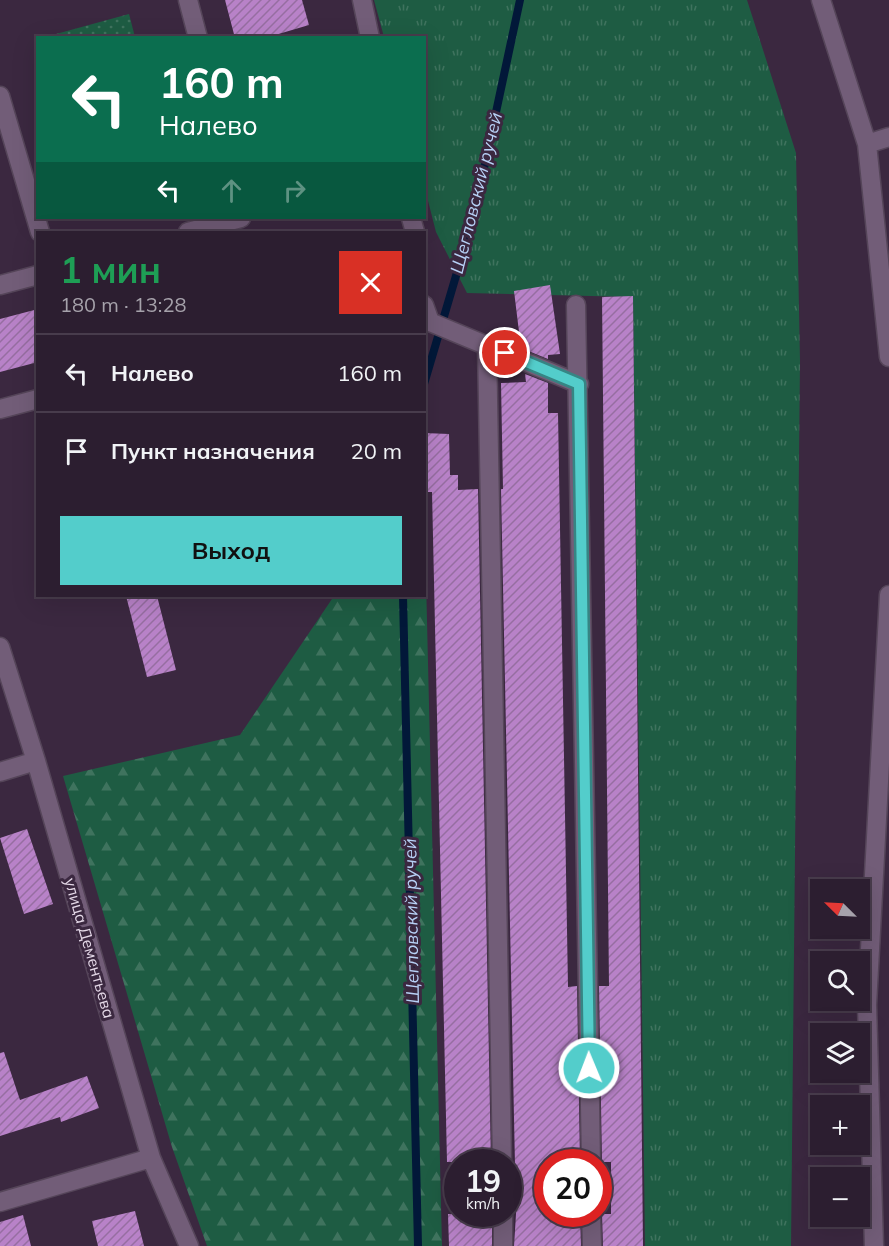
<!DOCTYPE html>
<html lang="ru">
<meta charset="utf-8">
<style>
:root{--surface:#2c1e30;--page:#342738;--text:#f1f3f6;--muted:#a6a2ab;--line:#483c4c;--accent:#53cdcb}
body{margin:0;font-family:Mulish,sans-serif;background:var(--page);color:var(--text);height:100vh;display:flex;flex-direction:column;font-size:22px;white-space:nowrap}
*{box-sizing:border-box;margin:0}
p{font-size:20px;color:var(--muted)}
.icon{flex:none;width:33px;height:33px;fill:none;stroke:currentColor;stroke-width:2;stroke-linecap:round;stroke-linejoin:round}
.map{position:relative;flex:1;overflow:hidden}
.panel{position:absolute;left:36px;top:231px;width:390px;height:366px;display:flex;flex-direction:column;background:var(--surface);border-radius:0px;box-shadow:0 6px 24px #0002,0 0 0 2px var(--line)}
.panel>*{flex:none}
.hud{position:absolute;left:36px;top:36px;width:390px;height:183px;border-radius:0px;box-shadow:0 6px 24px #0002,0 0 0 2px var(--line);background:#0b6e4f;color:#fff;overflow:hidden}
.needle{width:39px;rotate:294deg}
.controls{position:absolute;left:810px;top:879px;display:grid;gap:12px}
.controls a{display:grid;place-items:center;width:60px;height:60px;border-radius:0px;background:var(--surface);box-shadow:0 6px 24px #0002,0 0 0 2px var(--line);font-size:30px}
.speed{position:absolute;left:444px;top:1149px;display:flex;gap:12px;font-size:30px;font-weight:700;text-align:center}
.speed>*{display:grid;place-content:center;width:78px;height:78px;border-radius:50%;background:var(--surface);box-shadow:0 6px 24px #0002,0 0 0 2px var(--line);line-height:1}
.speed small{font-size:15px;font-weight:400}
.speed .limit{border:9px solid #d22;background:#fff;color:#111}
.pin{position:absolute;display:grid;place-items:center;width:51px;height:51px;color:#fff;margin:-26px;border:3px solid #fff;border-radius:50%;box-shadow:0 2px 6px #0007}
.me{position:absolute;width:66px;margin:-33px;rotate:359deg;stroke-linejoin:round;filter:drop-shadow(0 0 4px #0008)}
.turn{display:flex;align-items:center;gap:21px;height:126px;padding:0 24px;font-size:27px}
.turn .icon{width:78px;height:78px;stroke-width:2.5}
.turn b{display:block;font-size:42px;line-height:51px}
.lanes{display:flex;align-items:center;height:57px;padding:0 24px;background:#0003;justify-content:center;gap:30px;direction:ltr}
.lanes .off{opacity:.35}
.round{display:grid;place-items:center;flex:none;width:63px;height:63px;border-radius:0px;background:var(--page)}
.headline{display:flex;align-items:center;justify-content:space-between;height:102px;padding:0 24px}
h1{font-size:36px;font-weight:700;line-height:45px;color:#1e9e55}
.action{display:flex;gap:12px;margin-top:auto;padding:12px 24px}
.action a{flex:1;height:69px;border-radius:0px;background:var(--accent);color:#111;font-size:24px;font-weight:700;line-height:69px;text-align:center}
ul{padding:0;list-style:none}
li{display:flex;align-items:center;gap:18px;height:78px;padding:0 24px;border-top:2px solid var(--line)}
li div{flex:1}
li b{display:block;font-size:22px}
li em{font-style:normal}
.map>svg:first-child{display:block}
.grass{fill:url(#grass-tufts)}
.forest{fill:url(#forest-firs)}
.park{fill:url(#park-dots)}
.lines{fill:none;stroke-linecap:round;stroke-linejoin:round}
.stream{stroke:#021839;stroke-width:8}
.building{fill:url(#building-hatch)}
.minor-casing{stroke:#554559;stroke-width:21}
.minor{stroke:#725d78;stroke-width:18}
.route-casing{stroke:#368584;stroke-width:15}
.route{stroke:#53cdcb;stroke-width:10}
.labels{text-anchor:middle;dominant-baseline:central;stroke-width:6;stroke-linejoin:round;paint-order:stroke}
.street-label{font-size:16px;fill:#e6dae9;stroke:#3b2840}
.water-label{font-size:18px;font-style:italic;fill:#b7d1f6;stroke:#3b2840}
</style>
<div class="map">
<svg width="889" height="1246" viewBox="0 0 889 1246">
<defs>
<pattern id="grass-tufts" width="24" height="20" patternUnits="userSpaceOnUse" patternTransform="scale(1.5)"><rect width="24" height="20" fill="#1e5c43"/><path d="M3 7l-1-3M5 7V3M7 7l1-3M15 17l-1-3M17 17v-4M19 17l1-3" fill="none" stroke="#3f735e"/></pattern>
<pattern id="forest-firs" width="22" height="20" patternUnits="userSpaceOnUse" patternTransform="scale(1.5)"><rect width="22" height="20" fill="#1e5c43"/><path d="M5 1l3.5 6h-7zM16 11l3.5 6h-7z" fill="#3f735e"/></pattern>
<pattern id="park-dots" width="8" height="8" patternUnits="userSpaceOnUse" patternTransform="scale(1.5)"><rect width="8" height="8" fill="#1e5c43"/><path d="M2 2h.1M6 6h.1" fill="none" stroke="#3f735e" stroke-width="1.8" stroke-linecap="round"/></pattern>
<pattern id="building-hatch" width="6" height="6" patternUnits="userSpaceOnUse" patternTransform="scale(1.5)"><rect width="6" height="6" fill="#b882c8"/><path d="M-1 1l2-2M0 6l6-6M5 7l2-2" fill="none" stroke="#966ea1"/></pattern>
</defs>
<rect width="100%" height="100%" fill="#3b2840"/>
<path class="grass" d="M374,0h373l49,153 4,208 -9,885h-146l-12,-949 -166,-4 -31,-61 -11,-43 -1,-151 -40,-1z"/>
<path class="forest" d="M425,538l17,708h-235l-35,-99 -109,-371 177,-41 94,-139h90z"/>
<path class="park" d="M129,14l6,23h-78l-1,-3z"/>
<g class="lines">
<path class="stream" d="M424,384l50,-169 46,-215
M403,596l15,650"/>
</g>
<path class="building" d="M225,0h77l7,25 -44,13h-30z
M550,285l10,69 -12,1v4l-27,-11 -7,-57z
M633,296l10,950h-40l-1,-32h9v-52h-9l-3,-176h10l-7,-689z
M38,309v53l-38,10v-53z
M525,374l23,9v30h10l10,574 9,-1 3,176h-32v52h32l1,32h-67l2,-32 -15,-725h2l-2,-106 25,-1z
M424,433l25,1 1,41h8v15l20,-1 13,673h-44l-15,-670h-7z
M126,596h31l19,74 -29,7z
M27,829l26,75 -29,10 -24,-76z
M4,1052l16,48 67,-24 12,32 -38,14 -1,-5 -60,19v-83z
M135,1211l9,35h-46l-6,-25z
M448,1214h44v32h-43z
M23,1215l8,31h-31v-24z"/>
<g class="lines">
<g class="minor-casing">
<path id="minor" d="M188,0l10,38
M362,0l8,38
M821,0l46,144 22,213
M0,96l40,136
M867,144l22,-7
M411,218l4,14
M188,232l53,-14
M0,285l38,-10
M424,305l6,17 149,62
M576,305l15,857
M487,345l15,817
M0,409l38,-10
M0,647l36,114 115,397 38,88
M0,772l36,-11
M0,1202l151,-44
M503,1214v32
M591,1214l1,32
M874,1246l-7,-241 22,-410"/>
</g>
<use href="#minor" class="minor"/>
</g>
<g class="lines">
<g class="route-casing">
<path id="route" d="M505,353l74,31 10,684"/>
</g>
<use href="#route" class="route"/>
</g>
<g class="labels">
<g class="street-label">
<text transform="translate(90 948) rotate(74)">улица Дементьева</text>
</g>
<g class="water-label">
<text transform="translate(476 193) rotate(-76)">Щегловский ручей</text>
<text transform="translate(411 921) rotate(-91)">Щегловский ручей</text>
</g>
</g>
</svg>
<div class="controls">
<a><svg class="needle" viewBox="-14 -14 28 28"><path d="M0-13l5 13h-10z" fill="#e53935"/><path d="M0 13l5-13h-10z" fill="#a6a2ab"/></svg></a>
<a><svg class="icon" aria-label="search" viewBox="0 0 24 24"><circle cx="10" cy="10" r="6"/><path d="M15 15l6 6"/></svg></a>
<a><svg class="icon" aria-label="layers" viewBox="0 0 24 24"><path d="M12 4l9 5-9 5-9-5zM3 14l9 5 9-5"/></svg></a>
<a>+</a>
<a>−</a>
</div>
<div class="speed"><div>19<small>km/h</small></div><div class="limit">20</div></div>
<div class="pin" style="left:505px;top:353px;background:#d93025"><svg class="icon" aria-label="arrive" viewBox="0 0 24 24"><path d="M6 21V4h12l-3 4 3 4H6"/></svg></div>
<svg class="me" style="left:589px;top:1068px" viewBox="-20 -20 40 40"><circle r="17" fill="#53cdcb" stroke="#fff" stroke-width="3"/><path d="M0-11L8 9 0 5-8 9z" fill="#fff"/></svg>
<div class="hud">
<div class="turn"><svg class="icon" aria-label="left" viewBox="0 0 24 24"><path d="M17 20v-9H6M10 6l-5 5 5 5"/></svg><div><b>160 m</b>Налево</div></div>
<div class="lanes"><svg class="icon" aria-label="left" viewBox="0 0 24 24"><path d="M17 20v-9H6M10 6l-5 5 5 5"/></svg><svg class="icon off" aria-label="ahead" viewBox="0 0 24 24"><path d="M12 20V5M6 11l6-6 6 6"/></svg><svg class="icon off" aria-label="right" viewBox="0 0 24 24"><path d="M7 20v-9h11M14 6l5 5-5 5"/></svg></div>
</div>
<section class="panel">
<div class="headline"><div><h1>1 мин</h1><p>180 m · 13:28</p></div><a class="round" style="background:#d93025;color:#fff"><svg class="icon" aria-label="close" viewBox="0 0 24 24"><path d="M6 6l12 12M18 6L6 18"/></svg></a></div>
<ul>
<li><svg class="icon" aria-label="left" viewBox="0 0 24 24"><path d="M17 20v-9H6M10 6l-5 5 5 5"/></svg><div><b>Налево</b></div><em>160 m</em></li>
<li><svg class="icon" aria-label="arrive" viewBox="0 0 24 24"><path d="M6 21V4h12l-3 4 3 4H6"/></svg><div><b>Пункт назначения</b></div><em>20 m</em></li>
</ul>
<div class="action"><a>Выход</a></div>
</section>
</div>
